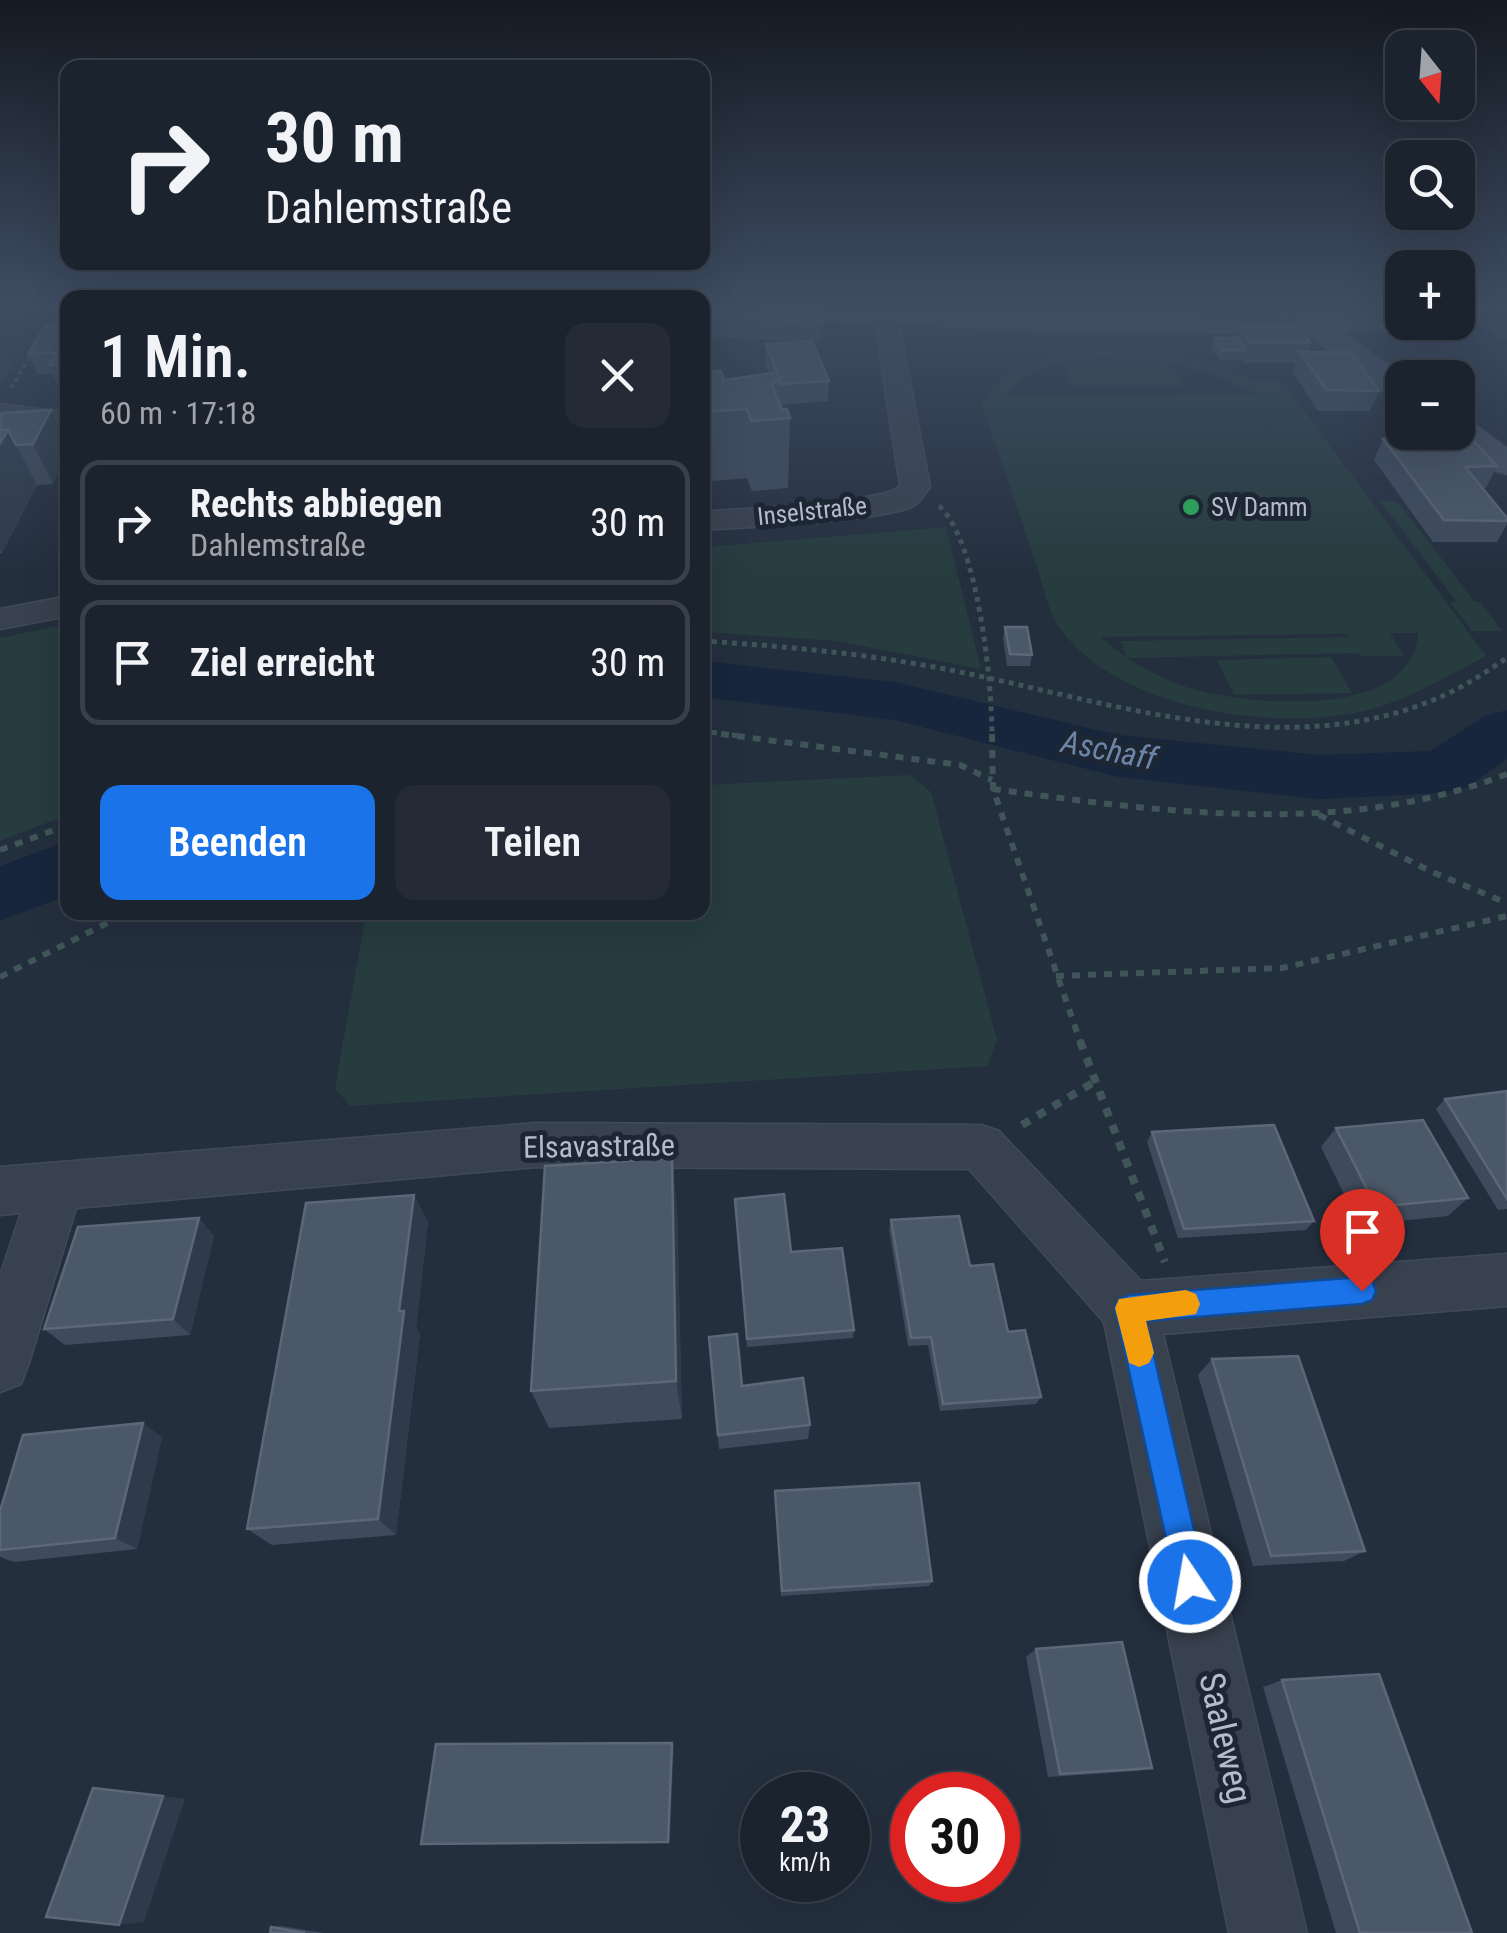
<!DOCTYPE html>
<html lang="de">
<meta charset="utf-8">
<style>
:root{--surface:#1b232e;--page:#242b36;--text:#f1f3f6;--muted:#a0a4aa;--line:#39404a;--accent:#1a73e8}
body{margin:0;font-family:"Roboto Condensed",sans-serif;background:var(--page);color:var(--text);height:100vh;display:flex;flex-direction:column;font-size:38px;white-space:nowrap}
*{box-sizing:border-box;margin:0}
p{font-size:32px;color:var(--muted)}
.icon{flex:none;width:55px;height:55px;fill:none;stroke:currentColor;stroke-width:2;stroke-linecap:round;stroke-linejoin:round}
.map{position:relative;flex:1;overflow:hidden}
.details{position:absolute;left:60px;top:290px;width:650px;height:630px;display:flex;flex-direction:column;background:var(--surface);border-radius:20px;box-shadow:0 10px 40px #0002,0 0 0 2px var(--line)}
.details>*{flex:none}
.top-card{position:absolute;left:60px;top:60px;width:650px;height:210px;border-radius:20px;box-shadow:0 10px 40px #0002,0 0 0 2px var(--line);background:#1b232e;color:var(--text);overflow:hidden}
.needle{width:65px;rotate:163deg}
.controls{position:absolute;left:1385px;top:30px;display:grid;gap:20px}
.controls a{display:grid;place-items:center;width:90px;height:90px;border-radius:20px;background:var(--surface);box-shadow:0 10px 40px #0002,0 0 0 2px var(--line);font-size:50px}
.speed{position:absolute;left:740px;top:1772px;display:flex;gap:20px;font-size:50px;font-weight:700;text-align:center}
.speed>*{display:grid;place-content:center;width:130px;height:130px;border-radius:50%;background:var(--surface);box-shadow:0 10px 40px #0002,0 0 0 2px var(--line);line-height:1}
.speed small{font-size:25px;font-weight:400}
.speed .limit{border:15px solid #d22;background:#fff;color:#111}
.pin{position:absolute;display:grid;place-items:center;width:85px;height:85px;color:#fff;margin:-102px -42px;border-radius:50% 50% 50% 0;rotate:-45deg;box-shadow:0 0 10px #0007}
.pin .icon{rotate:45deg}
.me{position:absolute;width:110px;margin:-55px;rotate:348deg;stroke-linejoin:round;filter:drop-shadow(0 0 8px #0008)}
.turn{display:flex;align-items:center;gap:35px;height:210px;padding:0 40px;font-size:45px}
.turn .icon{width:130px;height:130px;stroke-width:2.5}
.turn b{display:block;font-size:70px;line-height:85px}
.round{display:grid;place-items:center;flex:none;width:105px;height:105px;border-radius:20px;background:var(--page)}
.headline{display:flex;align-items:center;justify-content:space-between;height:170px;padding:0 40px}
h1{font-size:60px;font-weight:600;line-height:75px}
.primary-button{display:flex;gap:20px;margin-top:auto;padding:20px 40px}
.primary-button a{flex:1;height:115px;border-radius:20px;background:var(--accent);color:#fff;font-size:40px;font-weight:600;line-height:115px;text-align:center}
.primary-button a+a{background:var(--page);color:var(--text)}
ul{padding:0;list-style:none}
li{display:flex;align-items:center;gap:30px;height:125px;margin:0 20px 15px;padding:0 20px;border:5px solid var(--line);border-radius:20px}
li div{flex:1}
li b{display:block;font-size:38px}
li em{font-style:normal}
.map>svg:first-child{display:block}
.green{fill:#263c3f;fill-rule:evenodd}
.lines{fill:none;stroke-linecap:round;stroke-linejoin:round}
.river{fill:#17263c;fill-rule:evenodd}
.service-casing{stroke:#414a57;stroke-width:3}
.minor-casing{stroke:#414a57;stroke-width:3}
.secondary-casing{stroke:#414a57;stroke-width:3}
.path-far3{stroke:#3f5557;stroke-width:4;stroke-dasharray:4 4;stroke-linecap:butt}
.path-far2{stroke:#3f5557;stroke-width:5;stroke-dasharray:5 5;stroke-linecap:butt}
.path-far1{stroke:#3f5557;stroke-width:6;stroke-dasharray:8 8;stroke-linecap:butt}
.path{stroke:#3f5557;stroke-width:8;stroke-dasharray:9 9;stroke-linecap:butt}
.service{fill:#38414e;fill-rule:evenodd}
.minor{fill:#38414e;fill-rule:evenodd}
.secondary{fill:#465061;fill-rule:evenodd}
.wall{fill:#3f4b5c}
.shaded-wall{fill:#2f3b4b}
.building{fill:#4b5868;stroke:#5c6777;stroke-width:2.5}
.route{fill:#1a73e8;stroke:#114b97;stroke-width:2.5}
.slow{fill:#f59e0b}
.leisure-dot{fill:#2e9e5b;stroke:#1d2633;stroke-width:4}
.labels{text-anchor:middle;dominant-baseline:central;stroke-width:10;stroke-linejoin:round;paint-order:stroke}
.far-poi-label{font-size:25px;fill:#b4bcc9;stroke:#1d2633;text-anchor:start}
.far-street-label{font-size:25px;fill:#b4bcc9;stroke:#1d2633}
.street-label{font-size:30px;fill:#b4bcc9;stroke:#1d2633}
.water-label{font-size:32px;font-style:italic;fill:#6d86a8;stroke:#1d2633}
.near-street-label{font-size:35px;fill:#b4bcc9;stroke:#1d2633}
</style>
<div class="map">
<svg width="1507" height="1933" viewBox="0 0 1507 1933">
<rect width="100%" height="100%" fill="#242f3e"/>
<path class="green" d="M1093,350l93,7 67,23 29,1 204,275c-38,20 -76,43 -117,54 -92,23 -252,0 -309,-82 -13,-17 -17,-44 -24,-64 -18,-53 -36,-106 -54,-159 20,-44 68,-49 111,-55zM1103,358l62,5 -102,1 11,24 109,-1 -13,-24 39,9 47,22 -251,3c22,-32 62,-36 98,-39zM1390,633h28c-5,89 -172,72 -229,55 -21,-7 -43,-18 -62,-30l231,-5 3,3h43zM1347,634l1,3 -227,4 5,16 -26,-20z
M1380,501h17l78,101h5l22,29h-30l-21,-28 5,-2z
M946,527l35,142 -144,-28 -134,-9v-85z
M67,624v191l-67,26v-203z
M1331,657l21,36 -118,2 -17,-35z
M909,775l22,17 66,248 -10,26 -637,40 -15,-18 31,-175 336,-1 1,-127z"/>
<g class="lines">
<path class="river" d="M702,661l193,21 223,53 201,20 111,-4 55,-35 22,-6v49l-40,28 -23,6 -125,6 -201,-22 -223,-57 -193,-23z
M68,841v54l-68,26v-55z"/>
<g class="service-casing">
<path id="service" d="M1458,310h8l41,20v9l-49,-25z"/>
</g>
<g class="minor-casing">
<path id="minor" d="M872,303h23l35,184c-4,5 -10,15 -15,18 -28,17 -173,22 -213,25v-18c32,-3 183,-9 198,-26z
M1276,303h26l24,22 -4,5h-16z
M0,404l68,9v16l-68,-9z
M68,596v20l-68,13v-20z
M536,1123l445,2 18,6 142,150 366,-27v52l-344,28 144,599h-78l-125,-611 -135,-153 -433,-2 -460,41 -47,155 -8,21 -21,8v-116l21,-63 -21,2v-48z"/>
</g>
<g class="secondary-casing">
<path id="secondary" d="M702,303c234,0 466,19 700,8v11h13l-13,7 -60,3 64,46h-4v20l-11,-2 -85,-63 -254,-2 -350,-17z
M1507,303v7l-49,11v-16z
M1458,418l12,3 37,27v26l-12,-3 -49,-36 -1,-3h13z"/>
</g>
<path class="path-far3" d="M0,312l68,-1
M45,332l18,-29
M11,388l22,-36"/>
<path class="path-far2" d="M939,506c39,34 53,177 53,230
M702,641c83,5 166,13 248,29 159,31 342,98 499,23 20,-9 39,-23 58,-35
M702,731l38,5"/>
<path class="path-far1" d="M721,734l239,31 32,15
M992,734l1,55 88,255
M993,789c168,23 351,49 514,-15
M1319,815l111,56 77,32
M0,850l68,-25
M1056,976l226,-8 225,-52
M0,977l129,-65"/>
<path class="path" d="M1080,1041l85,221
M1022,1125l72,-43"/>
<use href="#service" class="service"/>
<use href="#minor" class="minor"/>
<use href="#secondary" class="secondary"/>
</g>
<path class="wall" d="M702,303l123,6 -1,20 -4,14 -8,-1 17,39 -1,20 -48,4 2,4 8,9 -2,70 -36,3 -5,-13 -45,4v-110l22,8 45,-7 -4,-9 1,-20 37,-2 -101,-6z
M963,303h71l-1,6 -69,-3z
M1053,303h124l-2,8h-119z
M1198,303h69l-1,4 -58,5z
M68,324l-1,80 -14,-30h-16l-9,-20z
M1239,326l72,17 -3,9 71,39 -9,20h-52l-25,-39 3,-9h-52l-2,-3h-23l-8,-12 3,-10h21z
M51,410l2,74 -16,1 -35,68h-2v-137z
M1383,439l114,27 -11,22h-4l25,30v6l-10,18h-64l-59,-82z
M1005,627l27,28 -2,11h-23l-4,-28z
M1507,1091v118l-9,1 -62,-101 9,-10z
M1336,1128l132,70 -20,18 -89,9 -38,-78z
M1152,1132l162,89 -8,9 -128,8 -31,-96z
M735,1199l56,53 63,78 -1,8 -106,9z
M677,1207l5,212 -133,9 -18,-37z
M199,1218l15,18 -24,99 -125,10 -21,-16z
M891,1220l79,46 38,66 33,65 -5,7 -96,7 -12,-66 -20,1 -19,-117z
M428,1222l-12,106 4,6 -24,201 -124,10 -25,-16z
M709,1337l33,49 68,39 -2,14 -89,10z
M1212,1359l153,192 -21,10 -91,5 -55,-191z
M162,1437l-25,112 -123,13 -14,-5v-46z
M775,1491l157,90 -3,5 -148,10z
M1036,1649l116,119 -15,3 -89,6 -22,-120z
M1282,1680l190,253h-136l-73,-246z
M281,1926l43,7h-54l1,-6z"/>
<path class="shaded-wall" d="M825,309l-1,20 -4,14 1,-20z
M0,344l12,23 -12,19z
M51,410l17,35v9l-15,30 -20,-40z
M8,430l29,55 -35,68 -2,-4v-106z
M672,1158l5,49 5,212 -6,-38z
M414,1195l14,27 -12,106 4,6 -24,201 -18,-16 21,-208z
M199,1218l15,18 -24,99 -17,-16z
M143,1423l19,14 -25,112 -22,-11z
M672,1743l2,2 -4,98 -2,-1z
M163,1796l22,3 -41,123 -25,3z"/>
<path class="building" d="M702,303h14l109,6 -4,14 -119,-6z
M68,324v26h-10l-2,3 -28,1 17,-28z
M1239,326l59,1 13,16h-61z
M1214,338h23l8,12h-23z
M812,341l17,40 -48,3 -15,-40z
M58,350h10v14l-19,1z
M1300,352h50l29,39 -53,-1z
M721,371l3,9 49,-7 4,9 -6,1 11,26h5l3,9 -39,3 -4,-12 -45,3v-40z
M51,410l-18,34 -17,1 -8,-15h-8l1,-17z
M0,430h8l-8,13z
M1383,439h89l25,27 -32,1 42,51v3l-63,-1z
M1005,627h22l5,28 -22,-1z
M1507,1091v108l-62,-100z
M1423,1120l45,78 -92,9 -40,-79z
M1274,1125l40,96 -130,8 -32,-97z
M672,1158l4,223 -145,10 14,-225z
M784,1194l7,58 51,-4 12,82 -107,9 -12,-140z
M414,1195l-15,116h5l-26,208 -131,10 59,-326z
M959,1216l11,50 23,-2 15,68 17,-2 16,67 -98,7 -12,-67 -20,1 -20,-118z
M199,1218l-26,101 -129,10 34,-102z
M737,1334l5,52 61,-8 7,47 -92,10 -9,-98z
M1298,1356l67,195 -94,5 -59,-197z
M143,1423l-28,115 -115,12v-39l23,-76z
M919,1483l13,98 -150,10 -7,-100z
M1122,1642l30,126 -92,6 -24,-125z
M1379,1674l93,259h-112l-78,-253z
M672,1743l-4,99 -247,2 15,-100z
M93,1788l70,8 -44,129 -73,-8z
M271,1927l34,6h-35z"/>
<linearGradient id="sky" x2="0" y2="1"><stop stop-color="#141a22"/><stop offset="0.53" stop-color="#3f4d63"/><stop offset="1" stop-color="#3f4d63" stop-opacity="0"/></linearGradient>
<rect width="1507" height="574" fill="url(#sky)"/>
<path class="route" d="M1362,1277l10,4 4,10 -4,9 -10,4 -216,17 60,261 -5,11 -11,5 -12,-5 -63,-285 4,-9 10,-4z"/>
<path class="slow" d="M1186,1290l10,4 4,10 -4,10 -50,7 8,32 -5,10 -10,4 -10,-4 -14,-55 4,-9z"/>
<circle class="leisure-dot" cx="1191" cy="507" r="10"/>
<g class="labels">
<g class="far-poi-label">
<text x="1211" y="507">SV Damm</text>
</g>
<g class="far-street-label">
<text transform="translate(812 511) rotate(-6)">Inselstraße</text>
</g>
<g class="street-label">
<text transform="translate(599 1146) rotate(-1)">Elsavastraße</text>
</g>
<g class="water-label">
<text transform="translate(1109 750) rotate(11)">Aschaff</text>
</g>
<g class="near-street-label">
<text transform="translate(1225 1738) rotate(77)">Saaleweg</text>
</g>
</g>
</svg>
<div class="controls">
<a><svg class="needle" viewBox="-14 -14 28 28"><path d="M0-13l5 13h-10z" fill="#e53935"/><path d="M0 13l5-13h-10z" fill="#a0a4aa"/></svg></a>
<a><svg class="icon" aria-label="search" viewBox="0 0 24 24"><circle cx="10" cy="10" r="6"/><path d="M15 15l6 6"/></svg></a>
<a>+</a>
<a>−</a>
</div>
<div class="speed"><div>23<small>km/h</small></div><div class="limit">30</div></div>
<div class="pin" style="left:1362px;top:1291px;background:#d93025"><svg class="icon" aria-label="arrive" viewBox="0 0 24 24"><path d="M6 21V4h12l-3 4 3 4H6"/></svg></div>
<svg class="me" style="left:1190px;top:1582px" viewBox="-20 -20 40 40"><circle r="17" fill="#1a73e8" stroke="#fff" stroke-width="3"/><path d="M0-11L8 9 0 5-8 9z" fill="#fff"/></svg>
<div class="top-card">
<div class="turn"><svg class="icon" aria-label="right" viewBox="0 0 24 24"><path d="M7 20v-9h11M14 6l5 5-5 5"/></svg><div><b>30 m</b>Dahlemstraße</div></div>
</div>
<section class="details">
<div class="headline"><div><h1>1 Min.</h1><p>60 m · 17:18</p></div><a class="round"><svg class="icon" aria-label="close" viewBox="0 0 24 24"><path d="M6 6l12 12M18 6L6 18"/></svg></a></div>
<ul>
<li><svg class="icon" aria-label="right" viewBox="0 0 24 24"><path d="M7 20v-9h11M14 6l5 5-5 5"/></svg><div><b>Rechts abbiegen</b><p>Dahlemstraße</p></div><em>30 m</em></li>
<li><svg class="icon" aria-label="arrive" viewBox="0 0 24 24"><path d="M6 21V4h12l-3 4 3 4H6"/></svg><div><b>Ziel erreicht</b></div><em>30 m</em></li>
</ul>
<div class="primary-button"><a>Beenden</a><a>Teilen</a></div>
</section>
</div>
